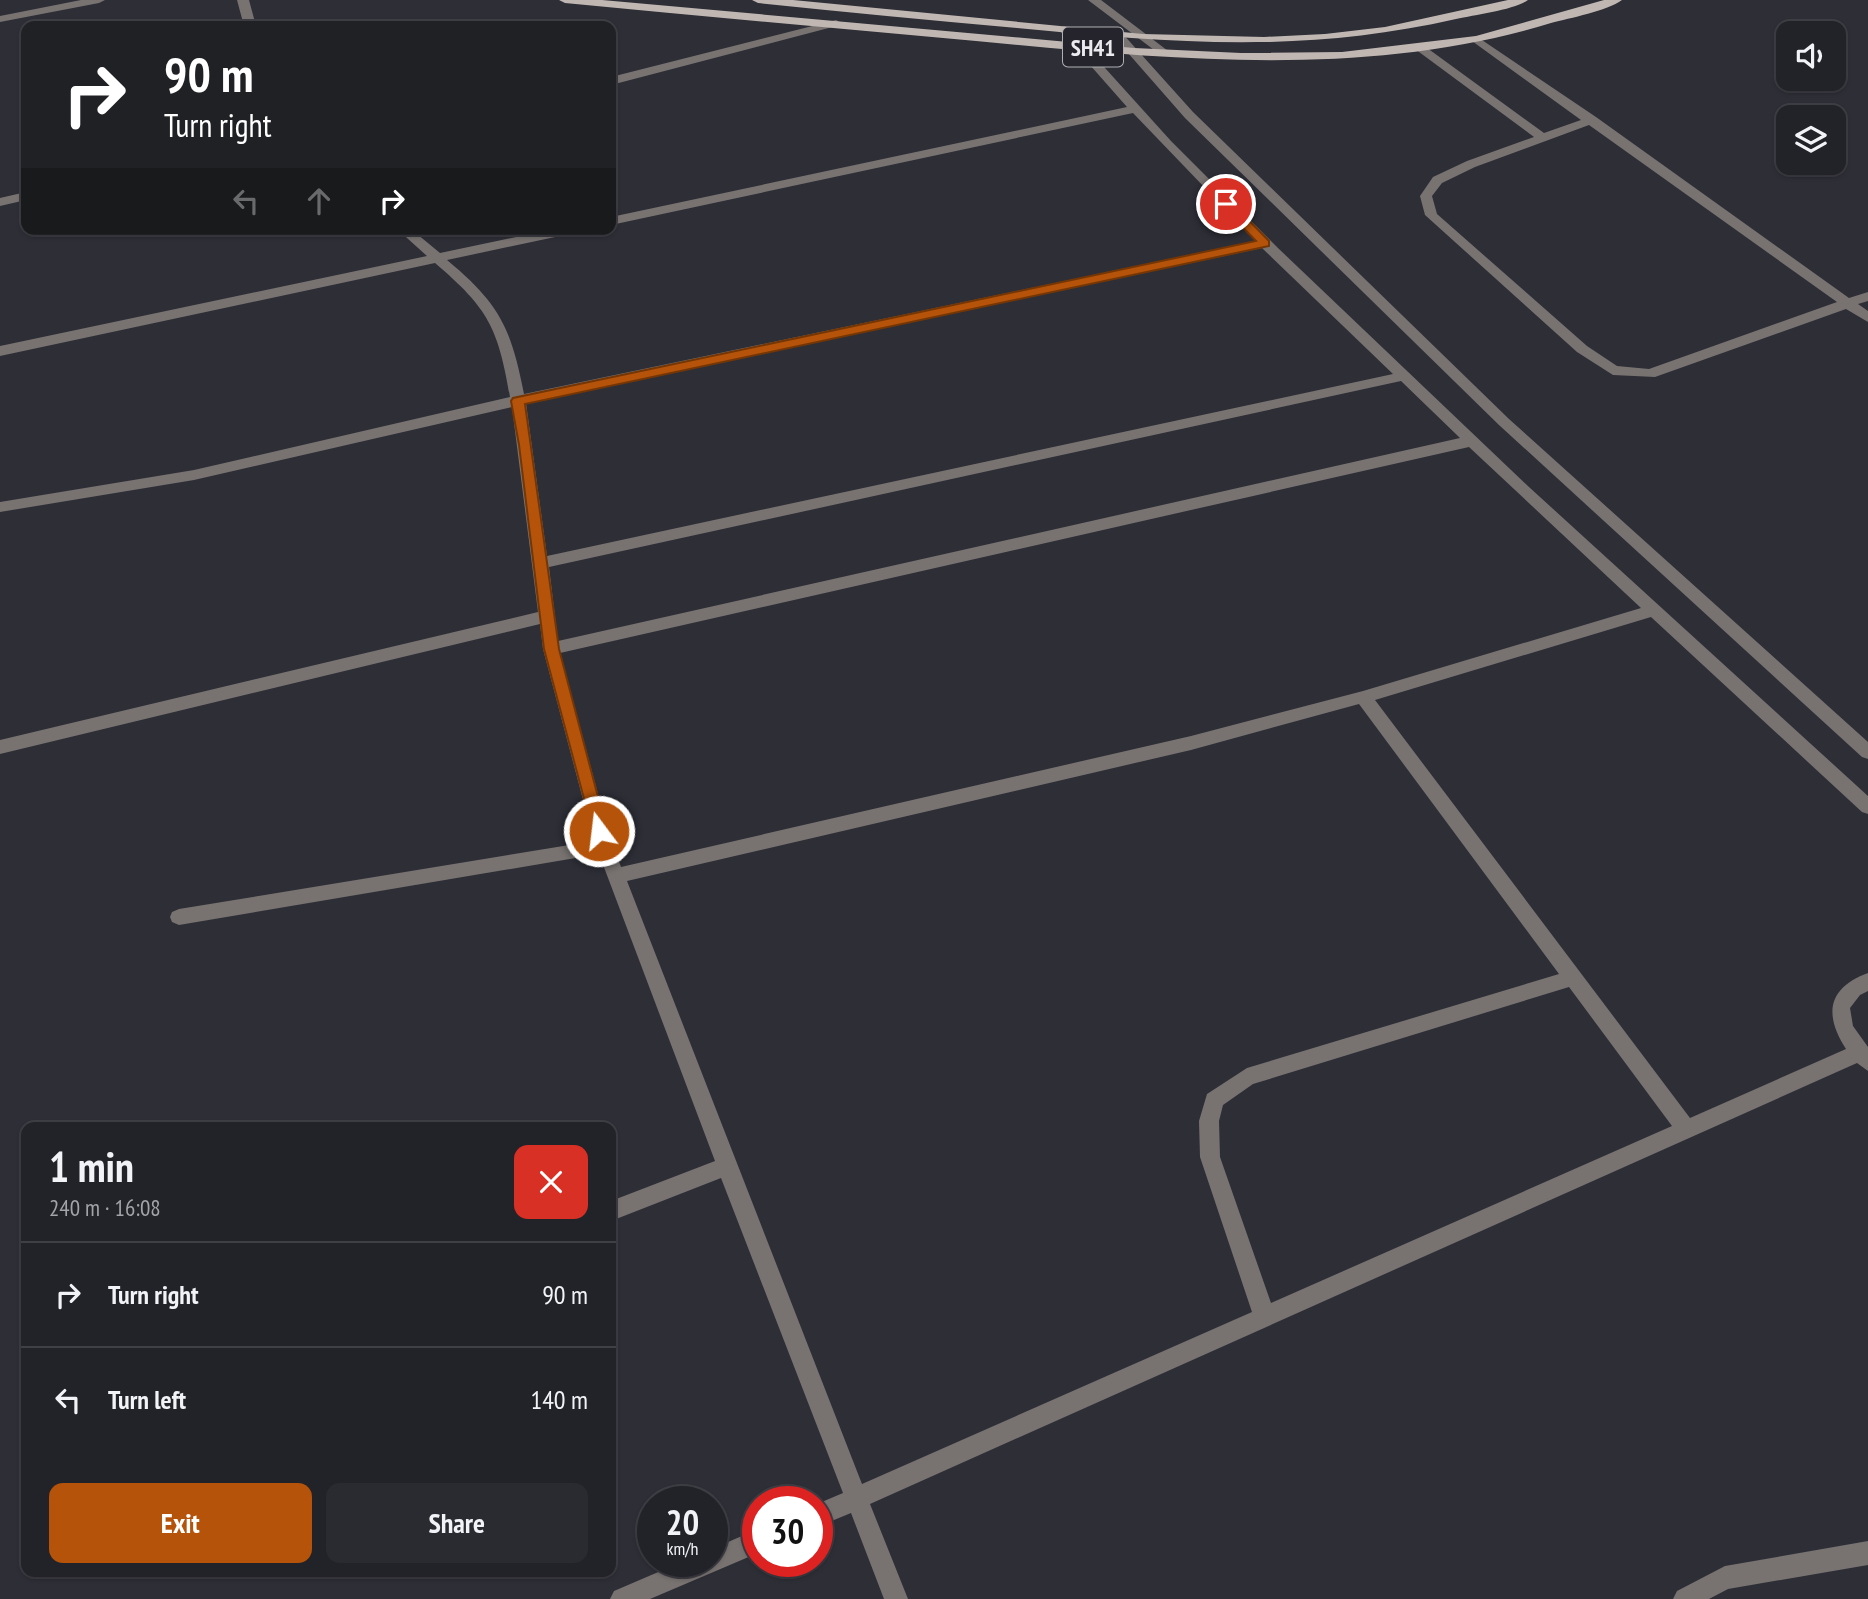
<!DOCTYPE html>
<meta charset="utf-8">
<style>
:root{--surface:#222229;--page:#2a2a31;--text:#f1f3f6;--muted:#a2a4a8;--line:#3f3f46;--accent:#b45309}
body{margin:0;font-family:"PT Sans Narrow",sans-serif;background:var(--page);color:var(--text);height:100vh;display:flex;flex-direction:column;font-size:26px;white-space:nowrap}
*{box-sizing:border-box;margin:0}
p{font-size:23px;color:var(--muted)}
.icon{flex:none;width:38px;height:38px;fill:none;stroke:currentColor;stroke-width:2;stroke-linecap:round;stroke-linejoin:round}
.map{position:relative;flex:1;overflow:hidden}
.panel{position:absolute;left:21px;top:1122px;width:595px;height:455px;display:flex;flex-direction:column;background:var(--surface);border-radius:14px;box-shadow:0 2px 5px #0004,0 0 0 2px var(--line)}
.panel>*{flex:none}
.guide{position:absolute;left:21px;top:21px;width:595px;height:214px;border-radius:14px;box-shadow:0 2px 5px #0004,0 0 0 2px var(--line);background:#202124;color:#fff;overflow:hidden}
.fabs{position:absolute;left:1776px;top:21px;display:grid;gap:14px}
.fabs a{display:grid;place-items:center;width:70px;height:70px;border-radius:14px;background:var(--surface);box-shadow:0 2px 5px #0004,0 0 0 2px var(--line);font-size:35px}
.speed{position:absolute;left:637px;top:1486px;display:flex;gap:14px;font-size:35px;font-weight:700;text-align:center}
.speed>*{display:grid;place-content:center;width:91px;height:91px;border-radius:50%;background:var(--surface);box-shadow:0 2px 5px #0004,0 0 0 2px var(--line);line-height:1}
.speed small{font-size:18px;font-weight:400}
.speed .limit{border:10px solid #d22;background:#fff;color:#111}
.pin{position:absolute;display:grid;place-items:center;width:60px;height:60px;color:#fff;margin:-30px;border:4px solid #fff;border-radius:50%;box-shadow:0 2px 7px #0007}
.me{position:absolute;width:77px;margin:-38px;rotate:345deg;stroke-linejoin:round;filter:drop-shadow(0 0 5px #0008)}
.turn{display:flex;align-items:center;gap:24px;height:147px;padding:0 28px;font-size:32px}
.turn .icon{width:91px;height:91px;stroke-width:2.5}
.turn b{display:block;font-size:49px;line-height:60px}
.lanes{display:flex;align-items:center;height:66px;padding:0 28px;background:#0003;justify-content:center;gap:35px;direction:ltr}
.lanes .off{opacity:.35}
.round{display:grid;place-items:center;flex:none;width:74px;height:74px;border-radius:14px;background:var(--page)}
.summary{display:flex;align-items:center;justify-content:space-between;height:119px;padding:0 28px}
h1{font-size:42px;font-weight:800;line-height:52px}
.action{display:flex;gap:14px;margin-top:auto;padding:14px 28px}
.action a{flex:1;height:80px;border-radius:14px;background:var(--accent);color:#fff;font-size:28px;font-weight:800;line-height:80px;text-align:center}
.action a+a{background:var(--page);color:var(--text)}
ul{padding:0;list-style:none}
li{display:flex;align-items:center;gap:21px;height:105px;padding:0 28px;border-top:2px solid var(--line)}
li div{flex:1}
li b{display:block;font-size:26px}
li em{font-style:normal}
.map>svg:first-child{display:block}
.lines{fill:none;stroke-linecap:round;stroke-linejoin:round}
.minor{fill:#787371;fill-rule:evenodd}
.major{fill:#c0b7b2;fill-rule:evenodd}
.route{fill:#b45309;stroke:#753606;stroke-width:2}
.labels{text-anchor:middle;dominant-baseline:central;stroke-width:7;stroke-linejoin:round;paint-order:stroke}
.shield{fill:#25242c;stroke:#afafb4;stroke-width:2}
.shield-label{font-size:23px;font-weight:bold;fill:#eaeaef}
</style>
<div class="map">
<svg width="1868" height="1599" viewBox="0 0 1868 1599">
<rect width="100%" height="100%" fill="#2e2e37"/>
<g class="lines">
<path class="minor" d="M81,0h24l-6,3 -99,19v-6z
M237,0h12l7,26h-12z
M1088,0h13l71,54 -10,2z
M836,20l6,3 -2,2 -229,60v-8z
M1064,26l4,1 103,114 108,108 250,238 339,309v18l-6,-2 -211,-195 -276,83 315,418 156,-69c-22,-34 -19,-61 22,-76v18l-8,4 -10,13 3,18 15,21v24l-11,-8 -987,441 38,95h-24l-33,-86 -34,14v-23l26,-11 -122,-315 -110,43v-20l104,-40 -116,-307 -420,71 -7,-3 -2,-5 2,-5 7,-3 415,-68 -51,-192 -3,-25 -540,130v-14l538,-128 -26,-205 -318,73 -194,32v-10l194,-32 316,-73c-12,-69 -21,-88 -75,-134l-435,93v-10l427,-90 -30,-27h14l29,24 114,-24h26l-6,4 -127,27c53,44 64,68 77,134l732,-153 -123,-128 -522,112v-8l516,-110 -67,-76 -2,-2zM1262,248l131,126 -846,182 -21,-153zM1401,381l59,57 -902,203 -9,-74zM1469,447l172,161 -278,83 -172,45 -570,131 -13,-36 -48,-178zM1359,704l200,270 -312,94 -40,26 -8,27 1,36 52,155 -390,172 -235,-603 564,-131zM1569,987l103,139 -401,177 -51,-146 -1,-36 4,-16 30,-21z
M1114,33h8l71,79 316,307 359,323v17l-6,-2 -363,-332 -314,-307 -71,-81z
M1476,36l120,81 253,181 19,-6v9l-10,3 10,7v11l-22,-13 -191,68 -42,-2 -36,-23 -152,-137 -5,-19 13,-19 34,-16 67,-24 -119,-88v-4h8l121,88 37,-13 -109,-79 -2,-2zM1589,125l248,177 -188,67 -32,-3 -30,-20 -150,-132 -5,-18 10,-13 33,-16z
M26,192v8l-26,6v-8z
M758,1529v24l-108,46h-40l4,-8 70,-30h28v-12z
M1868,1541v24l-140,24 -19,10h-36l4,-8 48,-25z"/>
<path class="major" d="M559,0h43l532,48 107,5 101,-1 134,-16 128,-36h18c-15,11 -52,18 -71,23 -186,57 -384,36 -575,18 -137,-12 -274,-25 -411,-38z
M752,0h41l350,34 121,3 61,-3 60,-7 123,-27h20c-14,10 -53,15 -72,19 -154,35 -283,24 -439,9 -86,-8 -173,-16 -259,-25z"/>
</g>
<path class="route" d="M1222,201h8l39,40v5l-744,158 34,245 48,182 -2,5h-11l-50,-187 -25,-204 -8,-44 2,-3 743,-157 -34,-35z"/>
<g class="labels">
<rect class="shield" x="1063" y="27.5" width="60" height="39" rx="5"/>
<g class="shield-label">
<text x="1093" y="47">SH41</text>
</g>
</g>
</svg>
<div class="fabs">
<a><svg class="icon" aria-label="sound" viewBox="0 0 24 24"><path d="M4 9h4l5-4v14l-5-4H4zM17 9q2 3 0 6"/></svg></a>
<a><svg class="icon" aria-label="layers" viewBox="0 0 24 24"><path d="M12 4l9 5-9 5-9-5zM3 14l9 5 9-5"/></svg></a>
</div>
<div class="speed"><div>20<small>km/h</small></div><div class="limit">30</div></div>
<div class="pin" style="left:1226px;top:204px;background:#d93025"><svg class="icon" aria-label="arrive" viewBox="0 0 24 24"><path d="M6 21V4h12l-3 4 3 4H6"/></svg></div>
<svg class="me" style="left:599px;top:831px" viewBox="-20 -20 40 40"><circle r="17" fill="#b45309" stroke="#fff" stroke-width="3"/><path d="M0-11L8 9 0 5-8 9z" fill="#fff"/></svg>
<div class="guide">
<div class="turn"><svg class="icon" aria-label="right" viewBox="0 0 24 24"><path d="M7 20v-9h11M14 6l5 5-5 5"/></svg><div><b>90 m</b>Turn right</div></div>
<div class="lanes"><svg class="icon off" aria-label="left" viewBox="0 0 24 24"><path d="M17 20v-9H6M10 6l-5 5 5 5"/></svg><svg class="icon off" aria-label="ahead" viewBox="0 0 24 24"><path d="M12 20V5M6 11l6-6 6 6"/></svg><svg class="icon" aria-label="right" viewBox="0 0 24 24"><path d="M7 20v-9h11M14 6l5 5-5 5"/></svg></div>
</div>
<section class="panel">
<div class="summary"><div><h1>1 min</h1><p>240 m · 16:08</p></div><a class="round" style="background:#d93025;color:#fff"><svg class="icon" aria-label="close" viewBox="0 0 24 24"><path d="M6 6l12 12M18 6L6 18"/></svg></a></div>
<ul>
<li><svg class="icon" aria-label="right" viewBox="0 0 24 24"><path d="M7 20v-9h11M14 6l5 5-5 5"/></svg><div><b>Turn right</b></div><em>90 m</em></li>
<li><svg class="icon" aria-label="left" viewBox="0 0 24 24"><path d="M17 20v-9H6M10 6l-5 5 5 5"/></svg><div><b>Turn left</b></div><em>140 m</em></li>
</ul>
<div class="action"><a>Exit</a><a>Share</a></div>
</section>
</div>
